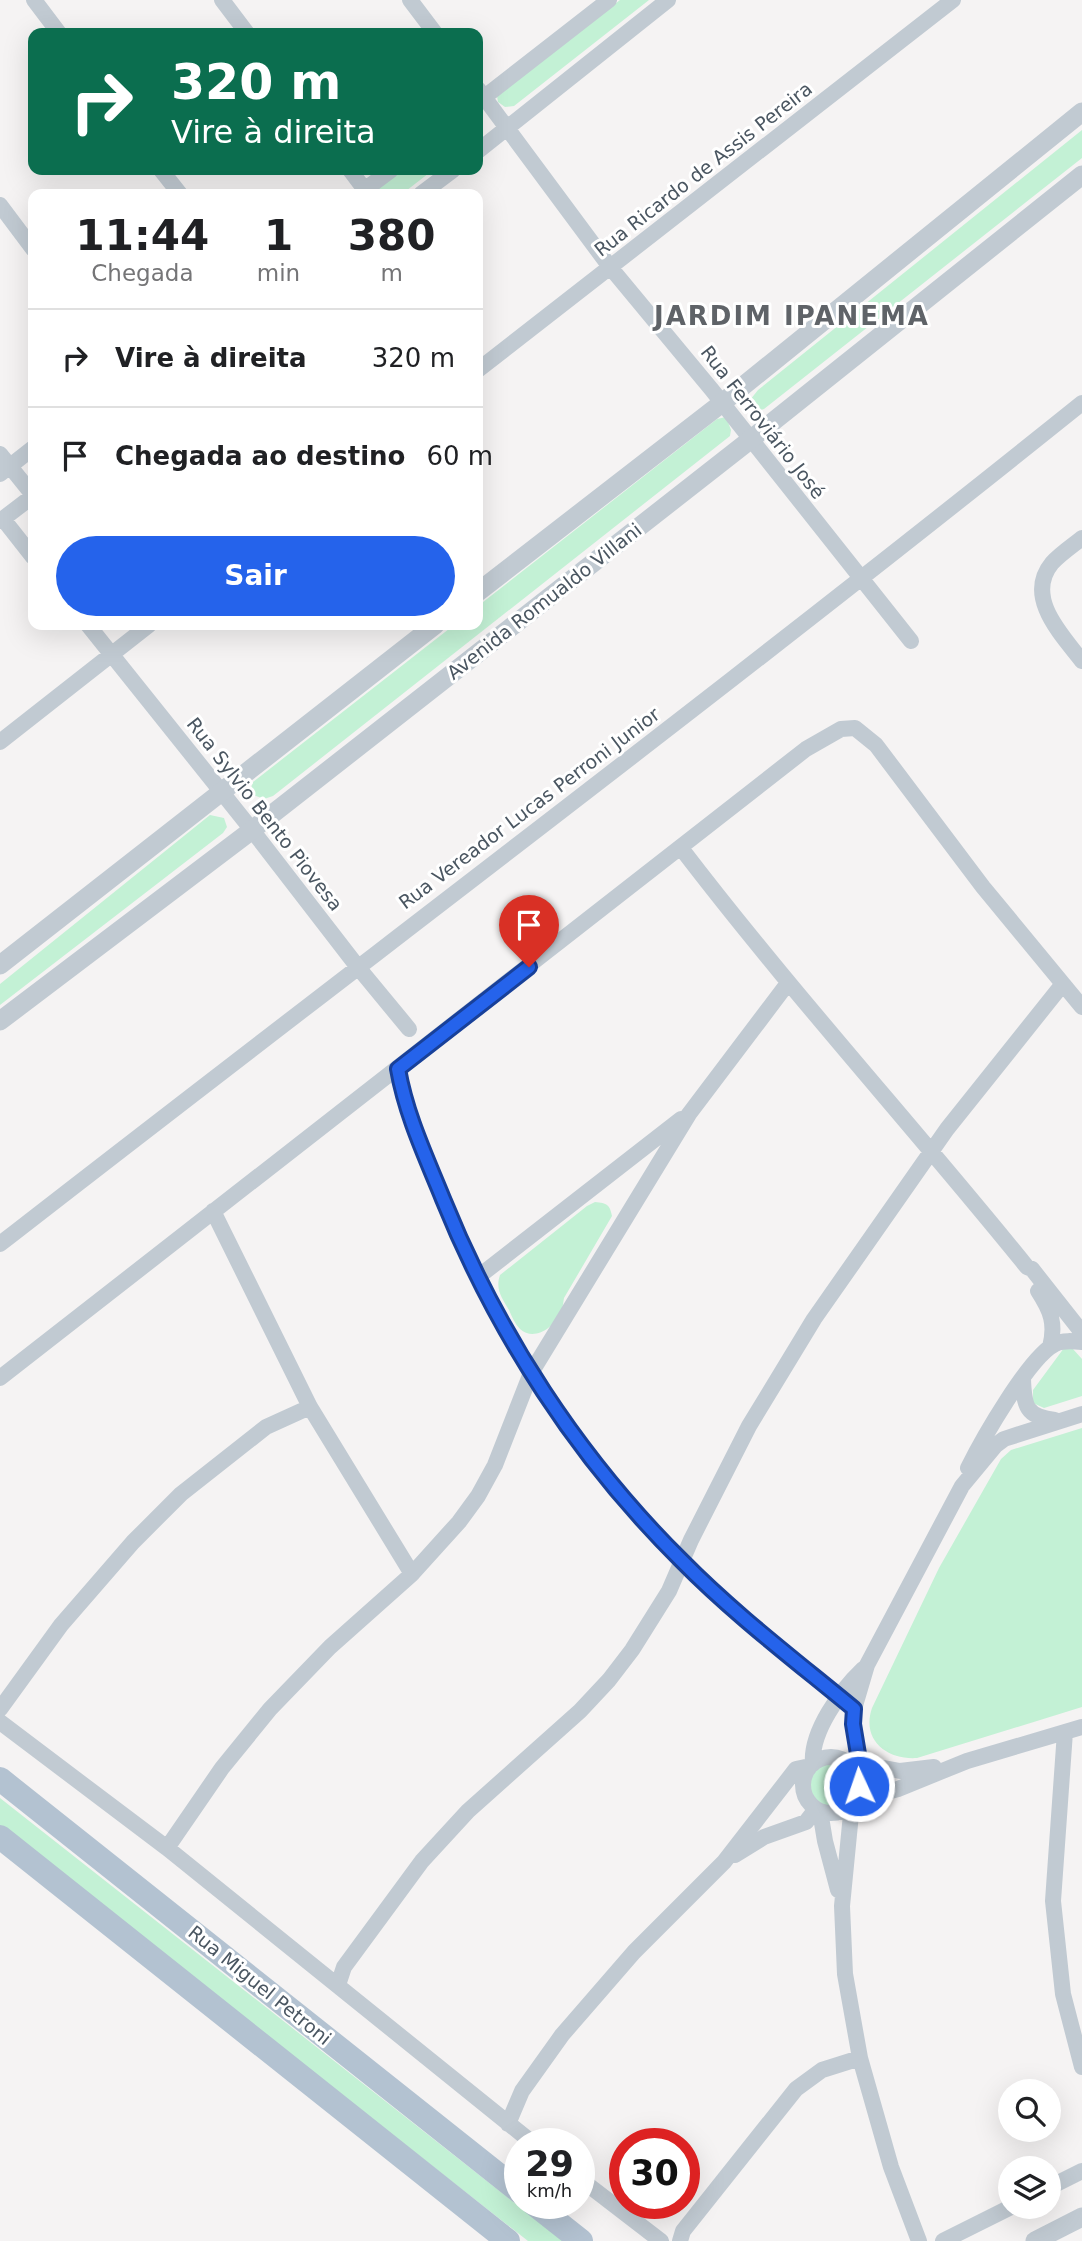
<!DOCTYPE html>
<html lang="pt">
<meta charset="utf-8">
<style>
:root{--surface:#fff;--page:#f2f2f2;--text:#202124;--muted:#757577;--line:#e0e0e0;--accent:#2563eb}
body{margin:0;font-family:"DejaVu Sans",sans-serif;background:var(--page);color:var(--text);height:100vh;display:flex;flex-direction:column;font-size:26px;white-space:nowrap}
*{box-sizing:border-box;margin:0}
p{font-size:23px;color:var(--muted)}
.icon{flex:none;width:38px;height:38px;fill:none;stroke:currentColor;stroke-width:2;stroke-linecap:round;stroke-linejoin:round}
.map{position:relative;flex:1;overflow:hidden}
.panel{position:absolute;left:28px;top:189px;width:455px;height:441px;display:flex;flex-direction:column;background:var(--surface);border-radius:14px;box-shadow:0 7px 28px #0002}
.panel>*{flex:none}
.guide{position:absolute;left:28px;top:28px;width:455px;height:147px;border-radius:14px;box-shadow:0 7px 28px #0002;background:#0b6e4f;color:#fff;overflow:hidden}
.buttons{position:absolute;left:998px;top:2079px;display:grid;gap:14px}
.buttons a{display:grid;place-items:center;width:63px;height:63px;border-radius:50%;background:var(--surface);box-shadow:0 7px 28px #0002;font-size:35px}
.speed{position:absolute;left:504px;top:2128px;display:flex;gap:14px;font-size:35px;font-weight:700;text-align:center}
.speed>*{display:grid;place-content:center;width:91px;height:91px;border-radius:50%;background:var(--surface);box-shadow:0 7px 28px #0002;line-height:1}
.speed small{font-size:18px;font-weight:400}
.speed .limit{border:10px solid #d22;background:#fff;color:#111}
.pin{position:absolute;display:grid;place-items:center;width:60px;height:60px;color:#fff;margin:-72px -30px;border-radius:50% 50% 50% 0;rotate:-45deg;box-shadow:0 0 7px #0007}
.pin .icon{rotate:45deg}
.me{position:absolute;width:77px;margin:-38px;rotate:357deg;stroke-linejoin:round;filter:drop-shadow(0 0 5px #0008)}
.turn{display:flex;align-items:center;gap:24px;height:147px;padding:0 28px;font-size:32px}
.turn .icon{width:91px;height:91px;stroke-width:2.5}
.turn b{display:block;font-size:49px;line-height:60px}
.eta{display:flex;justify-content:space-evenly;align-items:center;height:119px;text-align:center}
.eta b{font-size:42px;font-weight:700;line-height:49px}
.primary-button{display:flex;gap:14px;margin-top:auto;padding:14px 28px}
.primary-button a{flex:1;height:80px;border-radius:42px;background:var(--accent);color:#fff;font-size:28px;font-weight:700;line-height:80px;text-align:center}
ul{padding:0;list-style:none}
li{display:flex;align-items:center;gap:21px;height:98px;padding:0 28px;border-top:2px solid var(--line)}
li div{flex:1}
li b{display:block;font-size:26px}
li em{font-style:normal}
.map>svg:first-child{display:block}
.green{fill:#c3f1d5}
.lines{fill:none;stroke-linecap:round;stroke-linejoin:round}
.minor{stroke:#c1cad2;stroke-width:16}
.tertiary{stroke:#c1cad2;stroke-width:19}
.primary{stroke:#b3c2d1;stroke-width:24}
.route-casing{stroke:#184099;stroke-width:18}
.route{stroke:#2563eb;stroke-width:12}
.labels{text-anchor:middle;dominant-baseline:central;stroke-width:6;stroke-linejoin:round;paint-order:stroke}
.street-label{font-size:19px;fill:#4a5661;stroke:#fff}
.district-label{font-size:26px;font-weight:bold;letter-spacing:2px;fill:#5f6368;stroke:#fff}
</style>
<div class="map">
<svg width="1082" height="2241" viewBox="0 0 1082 2241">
<rect width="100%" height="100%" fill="#f5f3f3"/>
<path class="green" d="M620,0h29l-135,106 -9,1 -7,-5 -1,-6z
M1082,130v28l-318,251 -7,2 -5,-2 -2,-9 8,-10z
M402,170h31l-31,24h-31z
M726,417l5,13 -1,6 -457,360 -9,3 -11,-4 -2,-7 2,-6 201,-157h24v-19l239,-187z
M210,815l14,3 3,9 -4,6 -223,172v-21z
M595,1202c12,1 15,3 17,14l-48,82c-1,5 -1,11 -4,16 -6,13 -26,28 -40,15 -5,-5 -8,-12 -11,-19 -7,-12 -14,-21 -9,-35l87,-69z
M1064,1348h8l10,11v37l-38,12 -11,-5v-13z
M1082,1428v279l-165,51c-30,2 -56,-18 -45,-50l67,-140 62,-109 10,-9z
M809 1785a21 21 0 1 1 42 0a21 21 0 1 1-42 0Z
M0,1798l563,443h-35l-528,-414z"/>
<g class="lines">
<path class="minor" d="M34,0l25,33
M222,0l25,33
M410,0l25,33
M478,89l132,178 102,123 199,251
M478,102l131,-102
M478,151l190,-151
M161,170l19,24
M350,170l15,20
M359,194l32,-24
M421,194l32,-24
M0,205l33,44
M478,370l475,-370
M0,454l33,41
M0,474l33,-26
M3,519l30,38
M0,521l33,-25
M1082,538c-10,8 -22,16 -30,25 -28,34 10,72 30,98
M88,625l164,205 105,136 52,63
M0,742l149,-117
M681,848c110,144 232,278 346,419l5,2 48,61 2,6
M398,1069c8,45 28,88 45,130 54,134 135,259 238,361 53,54 115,101 173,149
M213,1211l97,196 102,167
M0,1244c361,-281 726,-555 1082,-841
M478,1277l203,-158
M1038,1291c13,20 18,33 12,56
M0,1378l806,-629 35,-20 14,-1 21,17 107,142 99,120
M1023,1379c1,27 3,38 32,41
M968,1468c14,-28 61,-111 87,-124 8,-4 18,-3 27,-2
M0,1709l61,-84 72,-83 48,-48 85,-67 44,-20
M0,1722l167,126 367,296
M1065,1732l-12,169 10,93 19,73
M803 1785a28 28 0 1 1 56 0a28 28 0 1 1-56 0Z
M813,1764c-3,-32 28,-74 50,-95
M854,1769l4,-15 -5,-30 1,-15 13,-44 95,-179 34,-41 8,-6 78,-25
M855,1770l13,-5 32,6 34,-4
M854,1801l44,-12 69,-28 115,-34
M852,1804l-10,102 3,68 15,84 31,109 28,74
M820,1811l5,30 13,49
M167,1848l55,-80 48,-59 60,-62 82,-73 47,-52 19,-26 17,-31 36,-92 158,-259 99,-131
M735,1855l29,-18 42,-15 10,-13
M338,1985l6,-18 78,-106 46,-50 112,-100 29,-31 23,-30 37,-59 22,-51 58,-114 65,-107 133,-190 115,-144
M508,2124l14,-33 40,-56 72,-83 90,-90 72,-93 14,-3
M579,2178l82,63
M1048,2188l34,-17
M680,2241l3,-10 113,-142 26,-19 38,-12
M943,2241l68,-34"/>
<path class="tertiary" d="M478,592l244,-189 360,-291
M0,965l435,-340
M0,1021l252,-191 498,-390 332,-265
M1035,2241l47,-24"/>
<path class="primary" d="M0,1779l520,413
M0,1837l508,404
M533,2203l48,38"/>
</g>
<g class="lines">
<g class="route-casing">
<path id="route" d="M529,967l-131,102c8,46 28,88 45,130 54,134 135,259 238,361 53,54 115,101 173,149l-1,15 5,30 -4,15 5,17"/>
</g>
<use href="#route" class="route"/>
</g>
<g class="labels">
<g class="street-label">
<text transform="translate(703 169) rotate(-38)">Rua Ricardo de Assis Pereira</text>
<text transform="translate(763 422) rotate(52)">Rua Ferroviário José</text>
<text transform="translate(544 601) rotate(-38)">Avenida Romualdo Villani</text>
<text transform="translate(529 808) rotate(-37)">Rua Vereador Lucas Perroni Junior</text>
<text transform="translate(265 814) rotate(52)">Rua Sylvio Bento Piovesa</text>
<text transform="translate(260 1985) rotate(39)">Rua Miguel Petroni</text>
</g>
<g class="district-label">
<text x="792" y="316">JARDIM IPANEMA</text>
</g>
</g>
</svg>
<div class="buttons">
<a><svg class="icon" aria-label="search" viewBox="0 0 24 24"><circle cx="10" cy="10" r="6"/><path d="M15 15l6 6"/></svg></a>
<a><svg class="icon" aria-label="layers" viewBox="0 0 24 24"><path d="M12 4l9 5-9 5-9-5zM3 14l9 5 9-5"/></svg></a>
</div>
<div class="speed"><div>29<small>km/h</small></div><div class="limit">30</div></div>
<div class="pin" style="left:529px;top:967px;background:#d93025"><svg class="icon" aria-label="arrive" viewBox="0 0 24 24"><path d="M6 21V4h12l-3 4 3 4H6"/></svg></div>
<svg class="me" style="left:859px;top:1786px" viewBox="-20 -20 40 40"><circle r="17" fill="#2563eb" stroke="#fff" stroke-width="3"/><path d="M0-11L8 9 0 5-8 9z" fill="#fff"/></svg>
<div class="guide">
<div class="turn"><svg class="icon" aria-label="right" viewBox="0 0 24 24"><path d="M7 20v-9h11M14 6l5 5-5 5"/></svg><div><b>320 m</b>Vire à direita</div></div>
</div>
<section class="panel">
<div class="eta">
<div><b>11:44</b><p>Chegada</p></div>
<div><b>1</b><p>min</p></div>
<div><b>380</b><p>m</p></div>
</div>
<ul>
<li><svg class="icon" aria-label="right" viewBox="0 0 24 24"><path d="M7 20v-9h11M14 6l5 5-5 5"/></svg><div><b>Vire à direita</b></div><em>320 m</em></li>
<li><svg class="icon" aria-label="arrive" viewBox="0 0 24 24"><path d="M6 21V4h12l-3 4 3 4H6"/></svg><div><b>Chegada ao destino</b></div><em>60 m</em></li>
</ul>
<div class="primary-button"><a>Sair</a></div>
</section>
</div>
